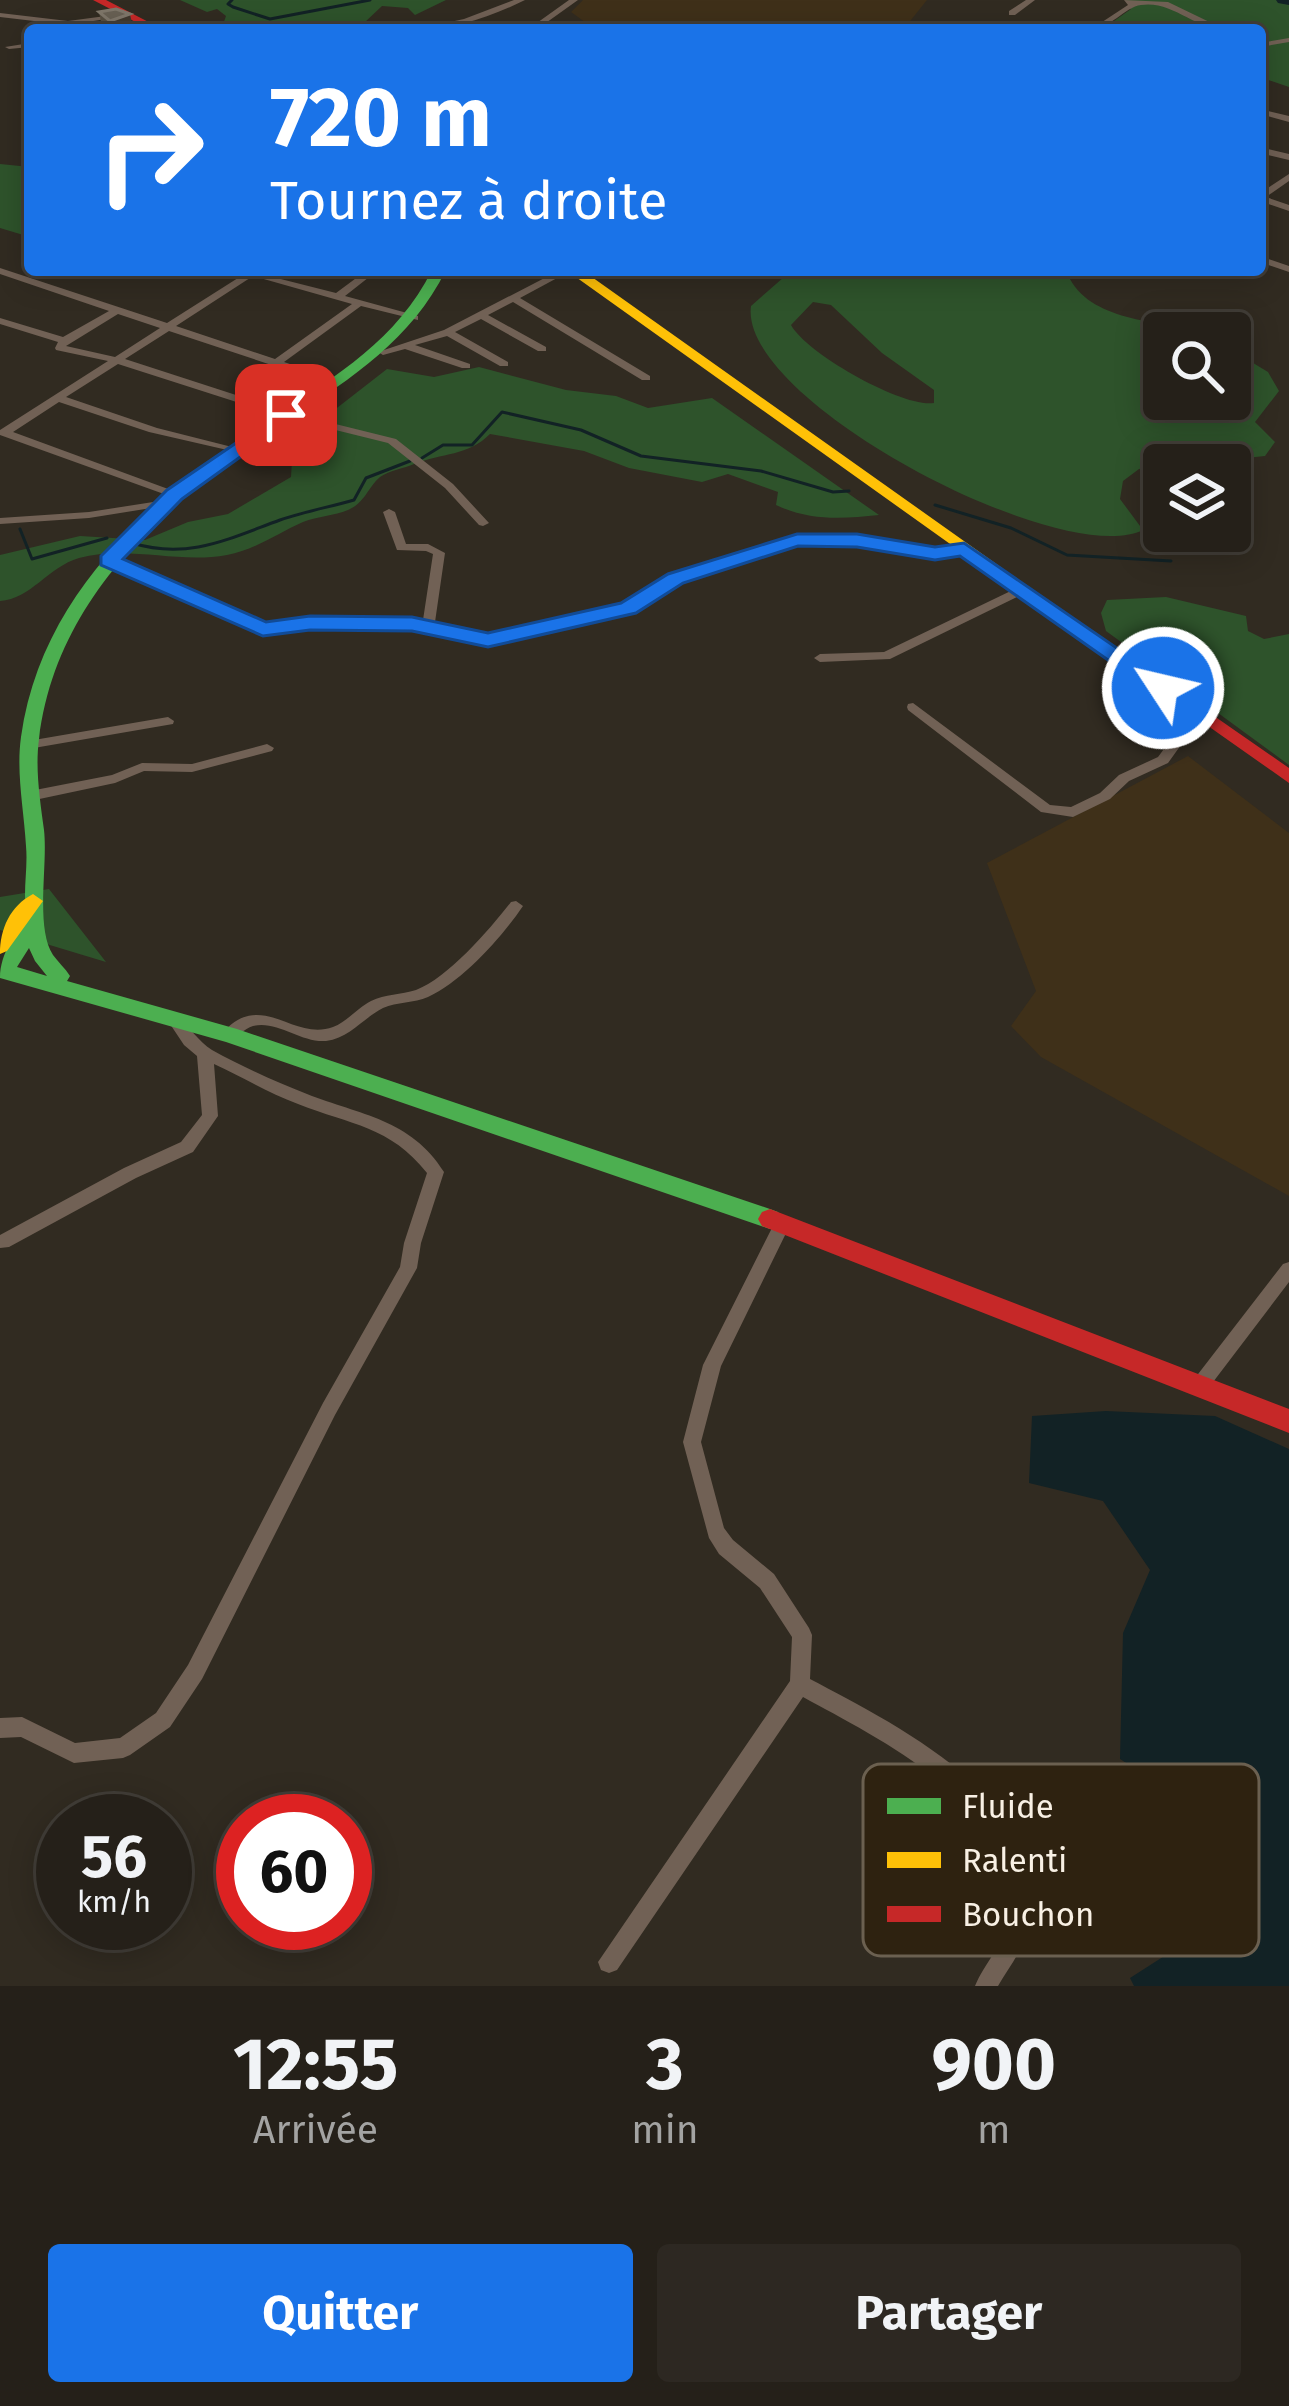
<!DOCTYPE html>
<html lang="fr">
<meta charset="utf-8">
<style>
:root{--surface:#252019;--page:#2d2822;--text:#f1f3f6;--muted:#a3a3a2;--line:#423e38;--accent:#1a73e8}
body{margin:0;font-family:"Fira Sans",sans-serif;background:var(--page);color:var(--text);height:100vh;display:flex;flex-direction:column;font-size:45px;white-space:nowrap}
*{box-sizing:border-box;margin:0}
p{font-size:39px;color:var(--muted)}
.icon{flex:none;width:66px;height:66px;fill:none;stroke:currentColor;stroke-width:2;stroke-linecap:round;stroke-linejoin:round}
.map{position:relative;height:1986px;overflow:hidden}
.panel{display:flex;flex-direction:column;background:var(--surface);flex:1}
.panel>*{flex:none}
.hud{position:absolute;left:24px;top:24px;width:1242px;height:252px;border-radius:12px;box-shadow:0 6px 30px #0003,0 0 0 3px var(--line);background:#1a73e8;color:#fff;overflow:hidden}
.buttons{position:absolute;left:1143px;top:312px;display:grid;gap:24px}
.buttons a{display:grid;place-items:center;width:108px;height:108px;border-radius:12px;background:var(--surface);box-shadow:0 6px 30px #0003,0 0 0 3px var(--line);font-size:60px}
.speed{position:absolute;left:36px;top:1794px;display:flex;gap:24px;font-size:60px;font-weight:700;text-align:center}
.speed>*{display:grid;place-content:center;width:156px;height:156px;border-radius:50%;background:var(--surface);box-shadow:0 6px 30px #0003,0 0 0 3px var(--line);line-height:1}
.speed small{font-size:30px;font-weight:400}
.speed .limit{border:18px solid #d22;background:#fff;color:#111}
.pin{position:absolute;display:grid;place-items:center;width:102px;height:102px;color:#fff;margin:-51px;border-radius:24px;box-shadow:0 6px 18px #0006}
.me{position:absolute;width:132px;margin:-66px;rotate:305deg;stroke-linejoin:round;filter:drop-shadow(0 0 9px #0008)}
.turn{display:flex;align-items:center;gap:42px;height:252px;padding:0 48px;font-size:54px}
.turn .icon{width:156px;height:156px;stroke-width:2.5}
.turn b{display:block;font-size:84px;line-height:102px}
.eta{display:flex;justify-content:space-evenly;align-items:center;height:204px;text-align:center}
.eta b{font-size:72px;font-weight:700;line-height:84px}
.button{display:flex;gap:24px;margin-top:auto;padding:24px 48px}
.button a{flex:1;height:138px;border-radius:12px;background:var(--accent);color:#fff;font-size:48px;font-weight:700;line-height:138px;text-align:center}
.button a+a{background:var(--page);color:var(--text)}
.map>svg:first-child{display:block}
.built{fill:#3f3019}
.green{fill:#2e532b;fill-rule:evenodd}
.water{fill:#122225}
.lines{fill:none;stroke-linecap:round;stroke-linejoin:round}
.stream{stroke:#122225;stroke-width:3}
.river{fill:#122225;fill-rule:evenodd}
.street{fill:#716155;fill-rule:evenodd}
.fast{fill:#4caf50;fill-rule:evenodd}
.slow{fill:#ffc107;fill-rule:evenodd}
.jam{fill:#c62828;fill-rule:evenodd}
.wall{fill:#574f41}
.shaded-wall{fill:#41392d}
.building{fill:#686053;stroke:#7f776a;stroke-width:3}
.route{fill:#1a73e8;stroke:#114b97;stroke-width:3}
.key{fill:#2e2210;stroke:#6b6050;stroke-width:3}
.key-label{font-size:33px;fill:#f8f0e4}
</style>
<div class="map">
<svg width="1289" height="1986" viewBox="0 0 1289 1986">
<rect width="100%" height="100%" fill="#312b21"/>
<path class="built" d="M583,0h344l-24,30h-307l-25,-18z
M1188,756l101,77v363l-248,-139 -30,-31 25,-35 -49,-128z"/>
<path class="green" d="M180,0h266l-31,15 -7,-7 -26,-2 -18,17 -37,7 -54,-8 -12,8h-40l5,-14 -9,-7 -10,3z
M1125,0h164v87l-29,-10v-47l-153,-4 24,-17z
M0,164l30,3v70l-30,-9z
M792,270h274c18,51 87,49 131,63h-33v66h66v-50l38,23 11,19 -24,31 20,20 -10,14 -126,13 -16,12 -3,18 23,31c-82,40 -405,-130 -392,-224zM813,302l18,3 51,48 52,37v13c-31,5 -127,-49 -143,-78z
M479,367l87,23 50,6 32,12 64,-10 167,117c-37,4 -69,6 -103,-10l2,-13 -50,-18 -26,8 -73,-14 -45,-17 -94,-17c-22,22 -48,19 -76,30 -9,4 -26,7 -34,13 -12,10 -15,26 -32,33 -14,6 -30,6 -45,12 -25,11 -48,28 -76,33 -49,9 -99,-10 -148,3 -31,9 -48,41 -79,43v-46l80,-19 65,4 43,-18 40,-8 63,-37 1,-17 -18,-20 59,-29 54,-42 47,8z
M1166,597l80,19 2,15 16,8 25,-5v131l-183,-134 -5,-18 6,-13z
M49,889l57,73 -106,-32v-33z"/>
<path class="water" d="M1106,1411l109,5 74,33v537h-155l-4,-8 39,-25 15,-153 -64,-41 3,-126 27,-63 -47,-69 -74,-18 3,-67z"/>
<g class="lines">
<path class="stream" d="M232,0l-4,4 5,3 37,12 100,-19
M422,458l21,-13h29l30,-33 79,18 60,26 120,15 72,21 16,-1
M935,505l76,23 56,27 104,6
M20,529l12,30 75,-21
M132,543c56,17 96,-4 148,-23 24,-8 49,-13 74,-20l12,-22 44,-17"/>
<path class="river" d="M1276,0h13v5l-11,-2z"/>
<path class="street" d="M514,0h11c-34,17 -73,30 -112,30l51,-11z
M569,0h9l-42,30h-9z
M1026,0h9l-20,15h-6v-4z
M1124,0l44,2 58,28c-30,0 -54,-30 -85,-25 -16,2 -31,24 -51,25l38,-25z
M0,13l68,8 53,-7 4,2 -57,9 -68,-8z
M1289,38v4l-29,5v-4z
M30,43v4l-21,2 -4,-2z
M1260,109l29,7v6l-29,-8z
M1260,147l29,7v6l-29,-7z
M1289,174v7l-23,16 23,8v6l-29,-10v-8z
M1260,256l29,10v6l-29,-10z
M0,268l167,55 82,-52 87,22 31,-23h11l-33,26 73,20v4l-57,-14 -77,56 56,19v4h-8l-163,-54 -44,28 166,54 105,26 57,45 36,39 -6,3 -4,-1 -34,-37 -57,-45 -105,-26 -165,-53 -52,33 91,31 79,20v4l-87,-20 -90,-30 -46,30 166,61 2,2 -6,3 -175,-63v-5l108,-69 -52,-11 -1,-2 3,-6 -58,-18v-6l63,19 46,-26 -109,-37zM253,276l99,28 -77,55 -99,-33zM118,314l42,14 -45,29 -49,-11z
M560,270h12l-52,28 130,78v4h-8l-129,-78 -25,13 58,32v4h-8l-57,-32 -26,13 53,30v4h-8l-53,-30 -32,9 55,19v4h-8l-57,-19 -22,6 -5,-3 66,-22z
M670,270h12l1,1 -5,3z
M166,500l4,1v4l-81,13 -89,6v-6l89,-6z
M389,509l6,3 11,32h22l17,9 -10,69 53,14 136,-31 47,-30 126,-38 60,1 78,13 29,-5 6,3 -6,3 -29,5 -78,-13 -59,-1 -119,38 -47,30 -144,33 -59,-16 -119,-1 -47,6 -160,-72 6,-4 4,2 151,66 46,-6 113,1 10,-66 -7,-3 -29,-1 -14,-38z
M1023,585l4,1v6l-137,67 -70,3 -6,-4 6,-4 64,-2z
M913,703l137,102 21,2 29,-14 19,-18 39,-18 35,-47 5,-1 6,4 -36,50 -39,18 -19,18 -37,18 -32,-5 -133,-102 -1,-3 1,-3z
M168,717l6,4 -1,3 -145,25 -7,-4 7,-4z
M267,744l7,4 -2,3 -80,21 -48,-1 -29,12 -85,18 -7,-5 7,-5 82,-16 30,-12 50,1z
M516,901l7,5c-21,31 -60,75 -95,91 -14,6 -31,5 -45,11 -20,10 -33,30 -57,33 -25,2 -49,-21 -73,-15 -9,3 -16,11 -24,15l-5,-2 -3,-4c39,-48 71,7 112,-8 14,-5 24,-19 38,-26 14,-7 30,-6 45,-11 32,-12 74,-61 95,-88z
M178,1018c12,9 20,23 34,32 29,16 64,32 95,44 53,21 104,25 137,78l-23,71 -4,25 -82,147 -133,264 -32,48 -40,28 -7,3 -49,5 -53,-26 -21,1v-20l22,-1 53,26 45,-5 36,-25 32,-48 135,-262 77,-136 4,-24 23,-70c-37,-47 -76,-48 -129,-69 -29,-11 -56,-27 -84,-40l4,52 -25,36 -57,26 -127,69 -9,1v-13l124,-67 57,-26 21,-27 -5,-59 -13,-11 -14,-21 3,-4z
M783,1216l6,2 2,5 -70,143 -20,76 23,86 9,12 41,34 35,54 3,7 -2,44c85,45 244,123 221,241 -4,24 -21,46 -33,66h-23c9,-22 29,-42 34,-66 22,-107 -129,-181 -206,-223l-186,273 -8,3 -8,-3 -3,-8 192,-281 2,-44 -32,-49 -41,-34 -10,-16 -26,-96 20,-77 74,-147z
M1289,1262v20l-82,108 -6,2 -6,-2 -3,-6 3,-6 88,-114z"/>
<path class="fast" d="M432,270h14c-35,70 -93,107 -156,149 -116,78 -233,172 -251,320 -4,30 1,61 5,91 4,36 -9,97 9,125 5,7 12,13 17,21l-3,5 170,48 533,180 8,3 4,7 -4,7 -8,3 -544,-187 -226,-64c0,-26 17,-44 26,-68 -3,-21 2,-42 0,-64 -2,-36 -10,-73 -5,-109 21,-148 136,-242 253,-320 63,-42 123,-77 158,-147zM29,948l6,13 12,15 -30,-9z"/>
<path class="slow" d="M566,270h16l420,298 -2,3h-12z
M33,894l10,7 -36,50 -7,3c0,-25 10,-48 33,-60z"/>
<path class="jam" d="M93,0h13l58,30h-13z
M994,563l295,205v15l-301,-212 -2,-3z
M770,1209l519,200v24l-527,-207 -4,-7 4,-7z"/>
</g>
<path class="wall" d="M99,12l34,16 -7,2h-18l-6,-4z"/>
<path class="shaded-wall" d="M130,14l3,14 -7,2h-14l-2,-9z"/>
<path class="building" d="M116,9l14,5 -20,7 -11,-9z"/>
<path class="route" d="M286,409l10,6 -3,4 -111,80 -59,60 143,63 44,-6 102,1 76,16 133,-30 47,-29 129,-40h60l78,13 29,-4 211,145 -4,5h-16l-195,-137 -25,4 -78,-13 -59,-1 -115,37 -47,30 -148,34 -76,-16 -102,-1 -47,6 -162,-71v-9l66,-66z"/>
<rect x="863" y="1764" width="396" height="192" rx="18" class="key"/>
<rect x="887" y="1798" width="54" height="16" fill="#4caf50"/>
<rect x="887" y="1852" width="54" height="16" fill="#ffc107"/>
<rect x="887" y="1906" width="54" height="16" fill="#c62828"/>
<g class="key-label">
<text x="962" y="1818">Fluide</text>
<text x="962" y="1872">Ralenti</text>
<text x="962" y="1926">Bouchon</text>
</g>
</svg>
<div class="buttons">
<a><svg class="icon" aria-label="search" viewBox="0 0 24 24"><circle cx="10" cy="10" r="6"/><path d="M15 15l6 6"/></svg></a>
<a><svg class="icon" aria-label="layers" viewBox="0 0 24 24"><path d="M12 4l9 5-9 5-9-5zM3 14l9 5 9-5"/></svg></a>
</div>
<div class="speed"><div>56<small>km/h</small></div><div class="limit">60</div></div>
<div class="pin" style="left:286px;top:415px;background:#d93025"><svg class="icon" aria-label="arrive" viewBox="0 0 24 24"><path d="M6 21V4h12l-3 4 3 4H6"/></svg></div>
<svg class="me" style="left:1163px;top:688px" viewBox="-20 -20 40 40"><circle r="17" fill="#1a73e8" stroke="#fff" stroke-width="3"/><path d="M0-11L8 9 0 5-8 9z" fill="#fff"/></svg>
<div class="hud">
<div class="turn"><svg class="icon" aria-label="right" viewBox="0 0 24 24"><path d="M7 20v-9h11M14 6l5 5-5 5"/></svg><div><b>720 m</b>Tournez à droite</div></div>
</div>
</div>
<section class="panel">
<div class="eta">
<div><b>12:55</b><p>Arrivée</p></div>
<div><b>3</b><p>min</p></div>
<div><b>900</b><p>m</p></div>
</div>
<div class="button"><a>Quitter</a><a>Partager</a></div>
</section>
